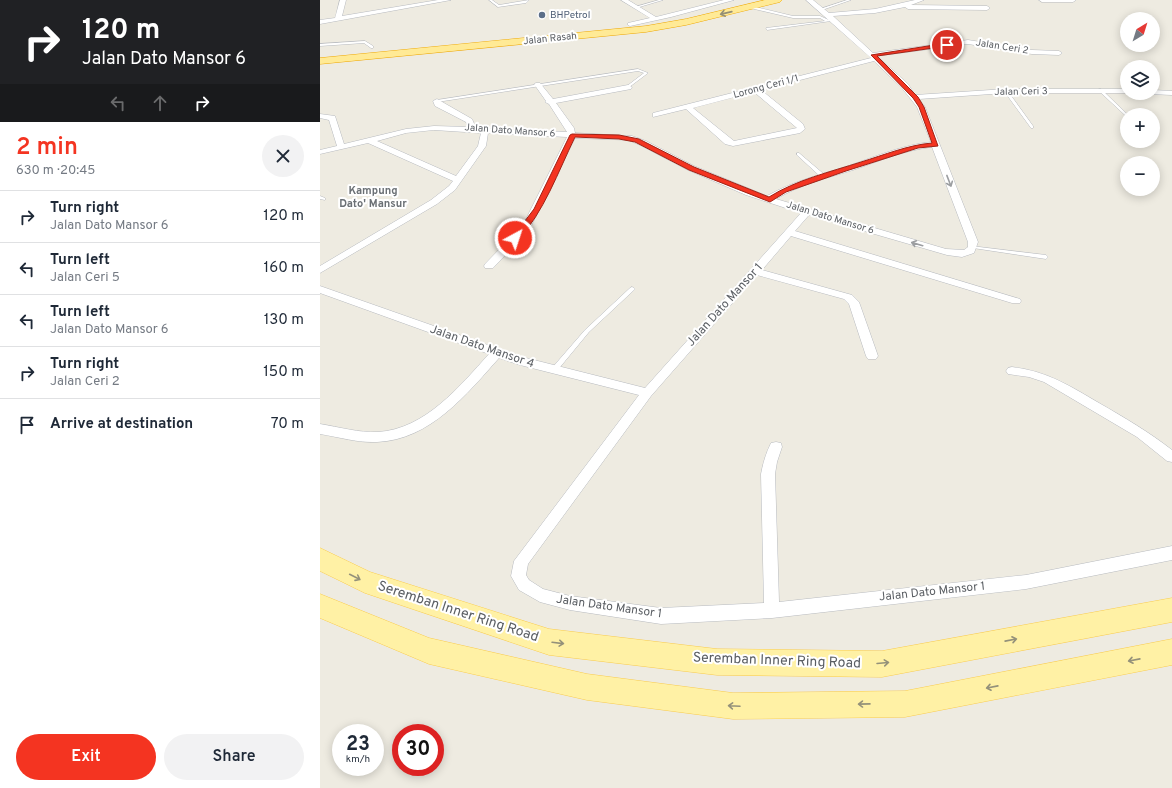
<!DOCTYPE html>
<meta charset="utf-8">
<style>
:root{--surface:#fff;--page:#f2f2f3;--text:#1f2937;--muted:#747a83;--line:#e0e1e3;--accent:#f43421}
body{margin:0;font-family:Overpass,sans-serif;background:var(--page);color:var(--text);height:100vh;display:flex;flex-direction:column;font-size:15px;white-space:nowrap}
*{box-sizing:border-box;margin:0}
p{font-size:13px;color:var(--muted)}
.icon{flex:none;width:22px;height:22px;fill:none;stroke:currentColor;stroke-width:2;stroke-linecap:round;stroke-linejoin:round}
.map{position:relative;flex:1;overflow:hidden}
.side{display:flex;flex-direction:column;background:var(--surface);width:320px}
.side>*{flex:none}
.hud{background:#202124;color:#fff;overflow:hidden}
.needle{width:26px;rotate:38deg}
.buttons{position:absolute;left:800px;top:12px;display:grid;gap:8px}
.buttons a{display:grid;place-items:center;width:40px;height:40px;border-radius:50%;background:var(--surface);box-shadow:0 2px 10px #0003;font-size:20px}
.speed{position:absolute;left:12px;top:724px;display:flex;gap:8px;font-size:20px;font-weight:700;text-align:center}
.speed>*{display:grid;place-content:center;width:52px;height:52px;border-radius:50%;background:var(--surface);box-shadow:0 2px 10px #0003;line-height:1}
.speed small{font-size:10px;font-weight:400}
.speed .limit{border:6px solid #d22;background:#fff;color:#111}
.pin{position:absolute;display:grid;place-items:center;width:34px;height:34px;color:#fff;margin:-17px;border:2px solid #fff;border-radius:50%;box-shadow:0 1px 4px #0007}
.me{position:absolute;width:44px;margin:-22px;rotate:40deg;stroke-linejoin:round;filter:drop-shadow(0 0 3px #0008)}
.turn{display:flex;align-items:center;gap:14px;height:84px;padding:0 16px;font-size:18px}
.turn .icon{width:52px;height:52px;stroke-width:2.5}
.turn b{display:block;font-size:28px;line-height:34px}
.lanes{display:flex;align-items:center;height:38px;padding:0 16px;background:#0003;justify-content:center;gap:20px;direction:ltr}
.lanes .off{opacity:.35}
.round{display:grid;place-items:center;flex:none;width:42px;height:42px;border-radius:21px;background:var(--page)}
.head{display:flex;align-items:center;justify-content:space-between;height:68px;padding:0 16px}
h1{font-size:24px;font-weight:600;line-height:30px;color:var(--accent)}
.action{display:flex;gap:8px;margin-top:auto;padding:8px 16px}
.action a{flex:1;height:46px;border-radius:24px;background:var(--accent);color:#fff;font-size:16px;font-weight:600;line-height:46px;text-align:center}
.action a+a{background:var(--page);color:var(--text)}
ul{padding:0;list-style:none}
li{display:flex;align-items:center;gap:12px;height:52px;padding:0 16px;border-top:1px solid var(--line)}
li div{flex:1}
li b{display:block;font-size:15px}
li em{font-style:normal}
main{display:flex;flex:1;min-height:0}
.map>svg:first-child{display:block}
.lines{fill:none;stroke-linecap:round;stroke-linejoin:round}
.service-casing{stroke:#b7babf;stroke-width:1}
.minor-casing{stroke:#b7babf;stroke-width:1}
.primary-casing{stroke:#facc4e;stroke-width:1}
.trunk-casing{stroke:#efa700;stroke-width:1}
.service{fill:#fff;fill-rule:evenodd}
.minor{fill:#fff;fill-rule:evenodd}
.primary{fill:#fff1a5;fill-rule:evenodd}
.trunk{fill:#ffea96;fill-rule:evenodd}
.oneway{stroke:#948f75}
.oneway2{stroke:#9c9ea1}
.oneway3{stroke:#94917a}
.route{fill:#f43421;stroke:#9f2215}
.service-dot{fill:#5c6f8a;stroke:#fff;stroke-width:1.5}
.labels{text-anchor:middle;dominant-baseline:central;stroke-width:4;stroke-linejoin:round;paint-order:stroke}
.far-service-label{font-size:10px;fill:#4e5e75;stroke:#fff;text-anchor:start}
.far-street-label{font-size:10px;fill:#5a5e63;stroke:#fff}
.far-neighbourhood-label{font-size:11px;font-weight:bold;fill:#6b7075;stroke:#fff}
.street-label{font-size:12px;fill:#5a5e63;stroke:#fff}
.near-street-label{font-size:14px;fill:#5a5e63;stroke:#fff}
</style>
<main>
<section class="side">
<div class="hud">
<div class="turn"><svg class="icon" aria-label="right" viewBox="0 0 24 24"><path d="M7 20v-9h11M14 6l5 5-5 5"/></svg><div><b>120 m</b>Jalan Dato Mansor 6</div></div>
<div class="lanes"><svg class="icon off" aria-label="left" viewBox="0 0 24 24"><path d="M17 20v-9H6M10 6l-5 5 5 5"/></svg><svg class="icon off" aria-label="ahead" viewBox="0 0 24 24"><path d="M12 20V5M6 11l6-6 6 6"/></svg><svg class="icon" aria-label="right" viewBox="0 0 24 24"><path d="M7 20v-9h11M14 6l5 5-5 5"/></svg></div>
</div>
<div class="head"><div><h1>2 min</h1><p>630 m · 20:45</p></div><a class="round"><svg class="icon" aria-label="close" viewBox="0 0 24 24"><path d="M6 6l12 12M18 6L6 18"/></svg></a></div>
<ul>
<li><svg class="icon" aria-label="right" viewBox="0 0 24 24"><path d="M7 20v-9h11M14 6l5 5-5 5"/></svg><div><b>Turn right</b><p>Jalan Dato Mansor 6</p></div><em>120 m</em></li>
<li><svg class="icon" aria-label="left" viewBox="0 0 24 24"><path d="M17 20v-9H6M10 6l-5 5 5 5"/></svg><div><b>Turn left</b><p>Jalan Ceri 5</p></div><em>160 m</em></li>
<li><svg class="icon" aria-label="left" viewBox="0 0 24 24"><path d="M17 20v-9H6M10 6l-5 5 5 5"/></svg><div><b>Turn left</b><p>Jalan Dato Mansor 6</p></div><em>130 m</em></li>
<li><svg class="icon" aria-label="right" viewBox="0 0 24 24"><path d="M7 20v-9h11M14 6l5 5-5 5"/></svg><div><b>Turn right</b><p>Jalan Ceri 2</p></div><em>150 m</em></li>
<li><svg class="icon" aria-label="arrive" viewBox="0 0 24 24"><path d="M6 21V4h12l-3 4 3 4H6"/></svg><div><b>Arrive at destination</b></div><em>70 m</em></li>
</ul>
<div class="action"><a>Exit</a><a>Share</a></div>
</section>
<div class="map">
<svg width="852" height="788" viewBox="0 0 852 788">
<rect width="100%" height="100%" fill="#eeebe1"/>
<g class="lines">
<g class="service-casing">
<path id="service" d="M169,0h3l7,5 30,-5 -3,3 -28,4z
M339,0h4l-27,8 -1,-1z
M527,0h4l-29,10 -2,-1z
M431,6l42,10h27l11,5 -64,9 -1,-2 59,-7 -5,-3h-27l-43,-10z
M45,41l8,5v2h-2l-7,-5 -44,3v-2z
M318,69l10,4 -20,15h-1v-2l17,-13 -6,-2 -201,31 -2,-1 2,-1z
M779,89h2l27,26h-1v2l-28,-26z
M685,90h2l26,36v2h-2l-27,-37z
M477,153h2l27,23v2h-4l-25,-23z
M0,196l5,2v2l-5,-1z
M651,246l75,9 2,2 -2,2 -73,-11h-2z
M312,287l2,1 1,1 -1,1 -45,42 -33,40h-4l-1,-2 1,-2 33,-38 45,-42z"/>
</g>
<g class="minor-casing">
<path id="minor" d="M20,0h6l-4,16 96,-16h13l-131,24v-4l15,-2z
M301,0h7l28,17 68,-17h10l-63,17 -41,9 -2,-1v-2l22,-5z
M486,0h7l16,13 46,-4 40,-9h9l-13,5 76,1 3,2 -3,2 -79,-1 -3,-2 -30,6 -42,3 40,37 95,-13 64,10 27,1 3,2 -3,2 -27,-1 -64,-10 -91,12 31,28 7,11 91,-6h121l1,4h-122l-87,6 6,8 53,135 -4,11 -12,4 -15,-2 -138,-40 -14,16 225,68 1,2 -1,2h-8l-221,-67 -29,34 90,25 7,7 19,54 -2,3h-8l-2,-3 -17,-52 -5,-5 -87,-24 -106,121 -123,168 -2,11 3,5 14,9 27,7 91,12 103,-5 -3,-129c2,-11 5,-21 10,-31l5,-1 5,1 1,4 -5,15 -2,12 4,128 247,-27 146,-29v14l-146,29 -254,29 -111,6 -91,-14 -30,-8 -21,-12 -8,-14 3,-15 125,-166 -119,-30 -21,-7c-32,36 -69,82 -122,84 -19,1 -38,-5 -57,-8v-10c19,3 39,9 58,8 47,-3 81,-45 111,-78l-169,-61v-7l202,71 123,31 156,-175 -55,-18 -58,-25 -48,-25 -12,-5 -53,-2 -46,92 -36,38h-8l-1,-2 1,-2 35,-36 6,-9 41,-82 -79,-4 -2,13 -31,44 -18,14 -117,69v-7l111,-66 18,-14 4,-5 -85,-38 -48,11v-4l17,-4 -8,-26 -9,-2v-4l15,2 9,28 62,-15 28,-3 34,1 -2,-5 -31,-16 -2,-5 4,-2 35,20 4,9 91,4 -18,-28 -4,-2 1,-1 -12,-17 2,-1h4l13,16 75,-14 4,2 -1,2 -75,14 18,25 1,5 57,3 14,5 48,25 73,30c26,-15 56,-22 84,-31 26,-9 52,-20 80,-23l-14,-35 -15,-19 -28,-27 -113,29 42,34 2,5 -5,4 -67,13 -8,-2 -39,-35 -33,8v-4l218,-55zM434,92l43,36 -63,13 -41,-33zM114,130l47,3 -3,13 -22,30 -79,-35 29,-8zM612,147l36,95v5l-4,3 -18,-1 -170,-50c23,-14 51,-21 77,-29 26,-9 52,-20 79,-23z
M719,0h37l-3,2h-31z
M833,90l19,1v4l-22,-1 3,-1z
M692,367c35,4 58,19 87,36 26,15 50,29 73,47v12l-5,-1 -30,-24 -93,-55 -15,-5 -21,-3 -2,-3 2,-3z"/>
</g>
<g class="primary-casing">
<path id="primary" d="M0,548l50,24 179,57 168,20 165,2 290,-53v24l-290,55 -165,-2 -168,-20 -184,-62 -45,-22z
M0,594l109,44 158,36 146,19 172,-2 267,-52v26l-267,52 -172,2 -146,-19 -158,-36 -109,-46z"/>
</g>
<g class="trunk-casing">
<path id="trunk" d="M445,0h17l-2,2 -94,23 -40,7 -326,32v-6l326,-32 40,-7z"/>
</g>
<use href="#service" class="service"/>
<use href="#minor" class="minor"/>
<use href="#primary" class="primary"/>
<use href="#trunk" class="trunk"/>
</g>
<defs><path id="oneway-shaft" d="M-6 0H5M1.5-3L5.5 0L1.5 3" fill="none" stroke-width="1.6" stroke-linecap="round" stroke-linejoin="round"/></defs>
<use class="oneway" href="#oneway-shaft" transform="translate(406 13) rotate(167)"/>
<g class="oneway2">
<use href="#oneway-shaft" transform="translate(629 181) rotate(69)"/>
<use href="#oneway-shaft" transform="translate(597 244) rotate(-164)"/>
</g>
<g class="oneway3">
<use href="#oneway-shaft" transform="translate(35 577) rotate(27)"/>
<use href="#oneway-shaft" transform="translate(691 640) rotate(-11)"/>
<use href="#oneway-shaft" transform="translate(238 643) rotate(7)"/>
<use href="#oneway-shaft" transform="translate(814 660) rotate(169)"/>
<use href="#oneway-shaft" transform="translate(563 663) rotate(-5)"/>
<use href="#oneway-shaft" transform="translate(672 687) rotate(169)"/>
<use href="#oneway-shaft" transform="translate(544 704) rotate(179)"/>
<use href="#oneway-shaft" transform="translate(414 706) rotate(-177)"/>
</g>
<path class="route" d="M627,43l1,3 -71,10 41,41 6,10 14,39 -20,2 -72,23 -60,21 -16,10 -81,-32 -54,-28 -16,-3 -44,-2c-17,35 -31,75 -57,103l-6,-2 22,-29 36,-74 2,-1 47,1 20,4 55,28 75,30c27,-17 61,-25 92,-35 23,-7 47,-17 71,-19l-13,-36 -6,-9 -42,-43z"/>
<circle class="service-dot" cx="222" cy="15" r="4"/>
<g class="labels">
<g class="far-service-label">
<text x="230" y="15">BHPetrol</text>
</g>
<g class="far-street-label">
<text transform="translate(230 39) rotate(-6)">Jalan Rasah</text>
<text transform="translate(682 47) rotate(9)">Jalan Ceri 2</text>
<text transform="translate(446 87) rotate(-15)">Lorong Ceri 1/1</text>
<text transform="translate(701 92) rotate(-1)">Jalan Ceri 3</text>
<text transform="translate(190 131) rotate(4)">Jalan Dato Mansor 6</text>
<text transform="translate(510 218) rotate(17)">Jalan Dato Mansor 6</text>
</g>
<g class="far-neighbourhood-label">
<text x="53" y="191">Kampung<tspan x="53" dy="13">Dato' Mansur</tspan></text>
</g>
<g class="street-label">
<text transform="translate(405 305) rotate(-48)">Jalan Dato Mansor 1</text>
<text transform="translate(162 347) rotate(19)">Jalan Dato Mansor 4</text>
<text transform="translate(612 592) rotate(-6)">Jalan Dato Mansor 1</text>
<text transform="translate(289 607) rotate(8)">Jalan Dato Mansor 1</text>
</g>
<g class="near-street-label">
<text transform="translate(138 612) rotate(18)">Seremban Inner Ring Road</text>
<text transform="translate(457 661) rotate(2)">Seremban Inner Ring Road</text>
</g>
</g>
</svg>
<div class="buttons">
<a><svg class="needle" viewBox="-14 -14 28 28"><path d="M0-13l5 13h-10z" fill="#e53935"/><path d="M0 13l5-13h-10z" fill="#747a83"/></svg></a>
<a><svg class="icon" aria-label="layers" viewBox="0 0 24 24"><path d="M12 4l9 5-9 5-9-5zM3 14l9 5 9-5"/></svg></a>
<a>+</a>
<a>−</a>
</div>
<div class="speed"><div>23<small>km/h</small></div><div class="limit">30</div></div>
<div class="pin" style="left:627px;top:45px;background:#d93025"><svg class="icon" aria-label="arrive" viewBox="0 0 24 24"><path d="M6 21V4h12l-3 4 3 4H6"/></svg></div>
<svg class="me" style="left:195px;top:238px" viewBox="-20 -20 40 40"><circle r="17" fill="#f43421" stroke="#fff" stroke-width="3"/><path d="M0-11L8 9 0 5-8 9z" fill="#fff"/></svg>
</div>
</main>
